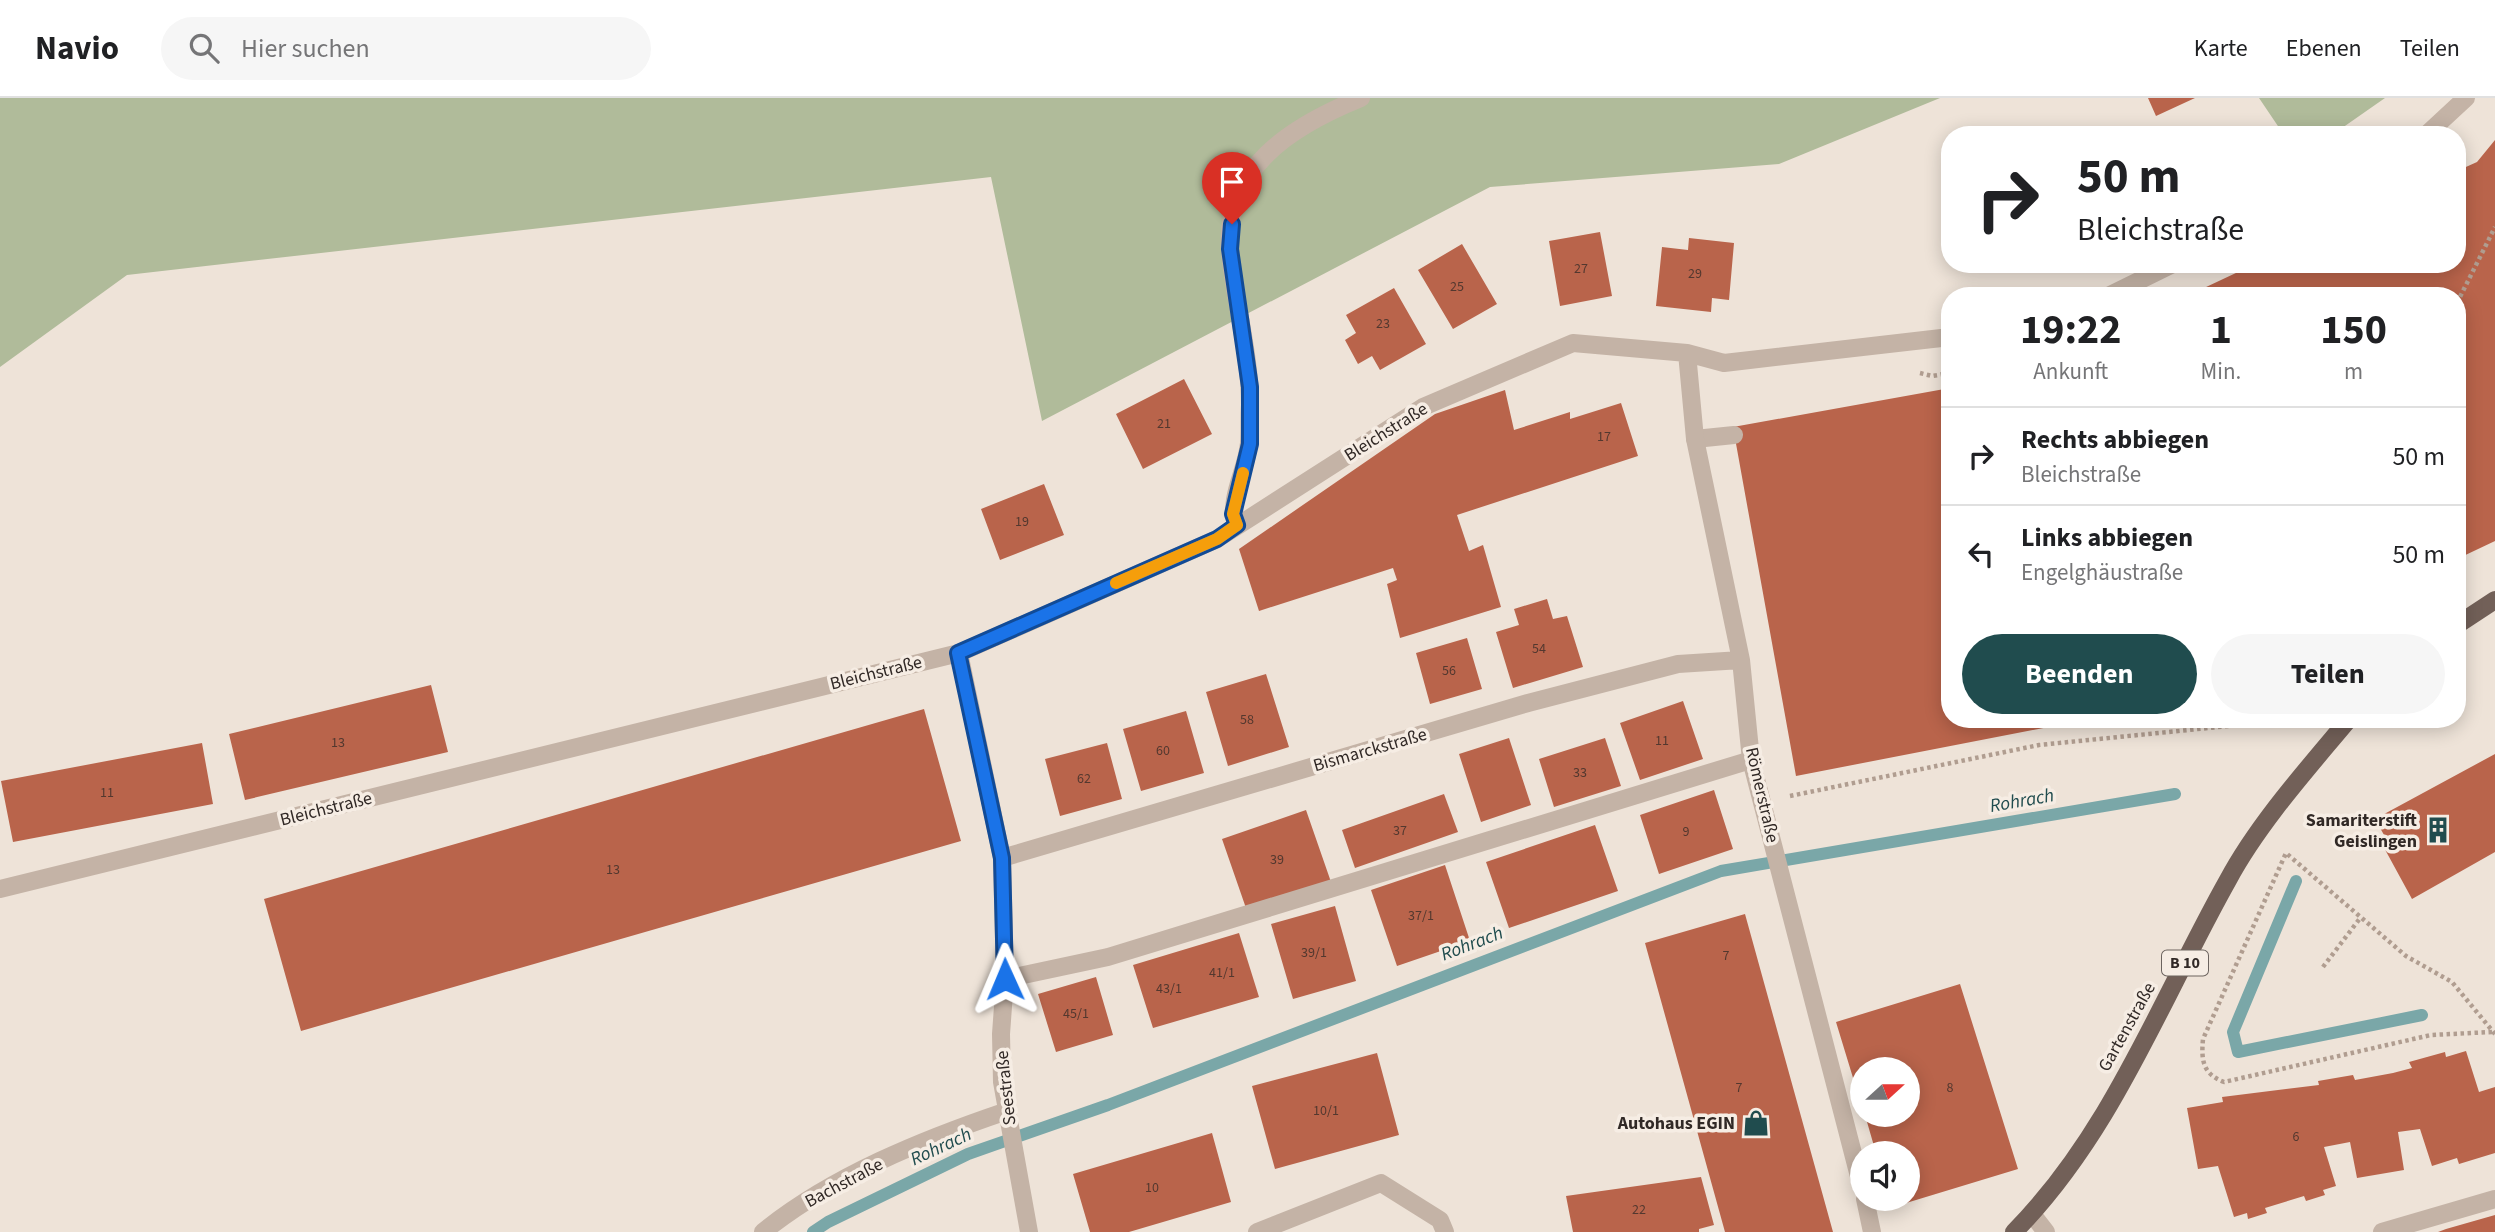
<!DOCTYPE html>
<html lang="de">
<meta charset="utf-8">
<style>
:root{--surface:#fff;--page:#f6f6f6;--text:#202124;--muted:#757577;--line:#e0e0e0;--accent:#204c4e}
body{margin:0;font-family:"Source Sans 3",sans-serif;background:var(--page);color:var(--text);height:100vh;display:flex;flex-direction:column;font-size:26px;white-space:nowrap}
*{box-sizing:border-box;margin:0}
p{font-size:23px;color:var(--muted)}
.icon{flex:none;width:38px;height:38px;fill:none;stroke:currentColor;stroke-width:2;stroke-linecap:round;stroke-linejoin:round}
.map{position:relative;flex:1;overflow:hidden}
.panel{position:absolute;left:1941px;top:189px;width:525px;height:441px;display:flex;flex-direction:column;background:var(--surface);border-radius:28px;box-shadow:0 4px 18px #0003}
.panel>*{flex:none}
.banner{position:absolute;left:1941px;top:28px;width:525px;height:147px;border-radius:28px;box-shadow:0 4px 18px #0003;background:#fff;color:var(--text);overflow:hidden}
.needle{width:46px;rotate:69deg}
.controls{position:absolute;left:1850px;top:959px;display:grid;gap:14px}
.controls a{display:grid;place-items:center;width:70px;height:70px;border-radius:50%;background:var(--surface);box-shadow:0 4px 18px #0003;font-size:35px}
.pin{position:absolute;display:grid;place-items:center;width:60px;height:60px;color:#fff;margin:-72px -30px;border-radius:50% 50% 50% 0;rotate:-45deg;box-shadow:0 0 7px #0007}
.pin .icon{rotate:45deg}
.me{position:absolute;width:77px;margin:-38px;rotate:359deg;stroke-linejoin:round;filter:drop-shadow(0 0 5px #0008)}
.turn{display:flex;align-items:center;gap:24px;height:147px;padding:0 21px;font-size:32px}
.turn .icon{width:91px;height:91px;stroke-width:2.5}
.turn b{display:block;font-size:49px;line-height:60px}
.eta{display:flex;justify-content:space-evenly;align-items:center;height:119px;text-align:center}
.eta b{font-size:42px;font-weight:700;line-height:49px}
.cta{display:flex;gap:14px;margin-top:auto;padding:14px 21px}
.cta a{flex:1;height:80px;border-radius:42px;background:var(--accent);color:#fff;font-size:28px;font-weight:700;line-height:80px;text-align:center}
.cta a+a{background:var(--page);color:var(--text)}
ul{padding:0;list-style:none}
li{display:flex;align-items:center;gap:21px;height:98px;padding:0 21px;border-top:2px solid var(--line)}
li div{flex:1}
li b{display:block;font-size:26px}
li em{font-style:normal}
header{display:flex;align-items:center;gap:42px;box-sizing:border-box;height:98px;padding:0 35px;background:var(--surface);border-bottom:2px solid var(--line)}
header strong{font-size:33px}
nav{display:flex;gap:38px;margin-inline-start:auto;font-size:24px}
.search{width:490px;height:63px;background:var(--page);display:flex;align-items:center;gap:18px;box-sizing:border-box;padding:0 24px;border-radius:38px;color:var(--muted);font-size:26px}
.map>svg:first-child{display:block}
.green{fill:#b0bb9a}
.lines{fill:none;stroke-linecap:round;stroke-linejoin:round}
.stream{stroke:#7aa7a8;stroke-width:12}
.building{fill:#b9644b}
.path{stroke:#b09d90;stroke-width:4.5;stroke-dasharray:3.5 3.5;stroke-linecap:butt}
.lane{stroke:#c4b3a6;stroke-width:18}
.street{stroke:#c4b3a6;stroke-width:18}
.primary{stroke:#726058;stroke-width:18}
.route-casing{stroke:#114b97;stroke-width:18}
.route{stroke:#1a73e8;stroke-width:12}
.slow{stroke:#f59e0b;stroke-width:12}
.labels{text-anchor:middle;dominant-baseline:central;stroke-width:7;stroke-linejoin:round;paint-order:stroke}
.number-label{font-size:14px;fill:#53382f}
.shield{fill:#f6ede4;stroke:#6c645f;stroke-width:2}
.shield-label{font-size:16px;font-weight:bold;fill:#312926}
.street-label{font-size:18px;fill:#312926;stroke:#f6ede4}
.poi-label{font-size:18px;font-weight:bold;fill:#312926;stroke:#f6ede4;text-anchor:end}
.water-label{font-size:19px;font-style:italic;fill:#204c4e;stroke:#f6ede4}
</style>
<header>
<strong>Navio</strong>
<div class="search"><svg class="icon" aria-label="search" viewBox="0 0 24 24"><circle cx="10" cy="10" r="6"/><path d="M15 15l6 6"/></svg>Hier suchen</div>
<nav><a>Karte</a><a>Ebenen</a><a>Teilen</a></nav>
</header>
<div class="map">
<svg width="2495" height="1134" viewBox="0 0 2495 1134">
<rect width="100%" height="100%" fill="#eee3d8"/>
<path class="green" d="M0,0h1940l-161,66 -289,23 -448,234 -51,-244 -864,98 -127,92z
M2259,0h126l-53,37h-48z"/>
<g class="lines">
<path class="stream" d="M2296,783l-63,151 5,20 184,-37
M813,1134l15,-10 140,-68 140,-49 613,-234 454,-77"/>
</g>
<path class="building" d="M2148,0h47l-39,18z
M2495,42v401l-38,18v-263h-270l68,-32h202v-93l20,-9z
M1600,134l12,64 -52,10 -11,-65z
M1689,140l45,5 -5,57 -17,-2 -1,14 -55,-6 6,-59 26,3z
M1462,146l35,60 -44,25 -35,-59z
M1394,190l32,56 -46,26 -8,-14 -14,8 -13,-24 11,-7 -10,-18z
M1184,281l28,55 -69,35 -27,-55z
M1950,290v331l129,2 -283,55 -63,-349z
M1505,292l9,40 56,-18v7l51,-16 17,53 -181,59 12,36 14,-6 18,62 -101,31 -13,-54 10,-4 -4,-12 -134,43 -20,-62 196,-135z
M1044,386l20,51 -64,25 -19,-51z
M1547,501l6,20 14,-3 16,51 -70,21 -17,-56 23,-7 -5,-16z
M1467,540l15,51 -52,15 -14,-51z
M1266,576l23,73 -61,19 -22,-74z
M431,587l17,67 -203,48 -16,-66z
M1683,603l20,58 -63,21 -20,-57z
M924,611l37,132 -660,190 -37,-132z
M1186,613l18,62 -63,18 -18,-62z
M1509,640l22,67 -50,17 -22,-68z
M1605,640l16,48 -67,21 -15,-48z
M202,645l11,61 -200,38 -12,-61z
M1107,645l15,56 -62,17 -15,-57z
M2495,656v98l-83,47 -30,-55 6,-2 -13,-23z
M1714,692l19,59 -74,25 -19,-59z
M1444,696l14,38 -103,36 -13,-38z
M1306,712l25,72 -84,29 -25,-72z
M1595,727l23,66 -109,37 -23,-66z
M1445,767l25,76 -73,25 -26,-76z
M1335,808l21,75 -63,18 -22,-75z
M1745,816l88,318h-108l-80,-289z
M1239,835l20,64 -106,31 -20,-63z
M1096,879l17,58 -57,17 -18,-58z
M1960,886l58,185 -125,38 -3,-8h18v-46h-32l-11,-38h43v-46h-46l-1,35 -25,-82z
M2466,953l13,41 16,-5v66l-36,11 -2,-6 -25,8 -12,-37 -22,3 6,38 -47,8 -7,-36 -26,5 12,39 -13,4 2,5 -19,6 -2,-5 -39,12 2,5 -19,6 -1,-6 -13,4 -16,-51 -20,3 -11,-61 36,-6 -1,-5 97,-12 -1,-4 35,-6 2,5 38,-7 19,-5 -3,-6 36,-10 1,5z
M1377,955l22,82 -124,34 -23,-83z
M1212,1035l19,69 -102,30h-39l-17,-58z
M1701,1079l13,48 -15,4v3h-126l-7,-36z
M2495,1117v17h-57l8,-3z"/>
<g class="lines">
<path class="path" d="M2457,205l38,-76
M1920,275l12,3 18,-3
M1790,698l249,-51 259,-26
M2323,869l38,-50
M2492,934l-61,3 -207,47c-21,-8 -23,-21 -21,-43l83,-186 120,103 46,26 43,52"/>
<path class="lane" d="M1695,341l39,-4
M1237,427c-10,-26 10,-55 12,-82 1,-13 0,-25 1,-38 0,-51 -15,-102 -20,-153 -7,-84 62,-126 131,-154
M1005,881l103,-22 643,-197
M2382,1134l113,-33"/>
<path class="street" d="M2426,37l40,-37
M2108,198l65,-32
M1687,255l8,86 46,221 10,100 111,428
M959,555l43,205 3,121 -4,55 1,48 27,150
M1002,760l526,-155 150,-39 63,-4
M0,791l959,-236 258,-114 206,-132 150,-64 114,10 37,10 226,-26
M1865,1101l7,33
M2032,1116l14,18
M763,1134c69,-56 161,-93 244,-121
M1257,1134l124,-49 59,37 5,12"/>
<path class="primary" d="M2457,527l38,-25
M2014,1134c98,-99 147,-233 214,-352 30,-56 80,-112 121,-161"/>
</g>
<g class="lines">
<g class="route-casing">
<path id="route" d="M1005,881l-3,-121 -44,-205 259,-114 20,-14 -4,-11 17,-70v-57l-20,-138 2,-25"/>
</g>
<use href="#route" class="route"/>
<path class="slow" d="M1116,485l101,-44 20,-14 -4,-11 10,-41"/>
</g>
<defs>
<g id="building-bare" transform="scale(2.1)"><path d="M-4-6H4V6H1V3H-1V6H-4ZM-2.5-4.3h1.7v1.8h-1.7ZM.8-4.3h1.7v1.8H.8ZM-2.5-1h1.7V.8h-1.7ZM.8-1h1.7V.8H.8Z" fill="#204c4e" stroke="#f6ede4" stroke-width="2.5" paint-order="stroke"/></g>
<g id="shop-bare" transform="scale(2.1)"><path d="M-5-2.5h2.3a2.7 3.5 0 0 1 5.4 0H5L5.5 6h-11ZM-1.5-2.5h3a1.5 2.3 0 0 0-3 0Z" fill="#204c4e" stroke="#f6ede4" stroke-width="2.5" paint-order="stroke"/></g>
</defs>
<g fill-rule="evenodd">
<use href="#building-bare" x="2438" y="732"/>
<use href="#shop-bare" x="1756" y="1025"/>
</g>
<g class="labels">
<g class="number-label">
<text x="1581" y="171">27</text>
<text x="1695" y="176">29</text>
<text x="1457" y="189">25</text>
<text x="1383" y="226">23</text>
<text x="1164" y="326">21</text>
<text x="1604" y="339">17</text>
<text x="1022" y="424">19</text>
<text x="1539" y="551">54</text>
<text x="1449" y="573">56</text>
<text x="1247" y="622">58</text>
<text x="1662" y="643">11</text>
<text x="338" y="645">13</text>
<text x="1163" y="653">60</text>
<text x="1580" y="675">33</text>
<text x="1084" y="681">62</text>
<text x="107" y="695">11</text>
<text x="1400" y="733">37</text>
<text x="1686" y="734">9</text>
<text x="1277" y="762">39</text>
<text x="613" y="772">13</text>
<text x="1421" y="818">37/1</text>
<text x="1314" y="855">39/1</text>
<text x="1726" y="858">7</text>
<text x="1222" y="875">41/1</text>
<text x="1169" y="891">43/1</text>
<text x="1076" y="916">45/1</text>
<text x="1739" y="990">7</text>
<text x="1950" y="990">8</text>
<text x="1326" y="1013">10/1</text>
<text x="2296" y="1039">6</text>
<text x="1152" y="1090">10</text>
<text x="1639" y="1112">22</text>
</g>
<rect class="shield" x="2162" y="852.5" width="46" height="25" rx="5"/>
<g class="shield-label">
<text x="2185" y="865">B 10</text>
</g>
<g class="street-label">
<text transform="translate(1386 334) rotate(-32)">Bleichstraße</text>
<text transform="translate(876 575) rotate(-14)">Bleichstraße</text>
<text transform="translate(1370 652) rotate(-16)">Bismarckstraße</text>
<text transform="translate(1762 697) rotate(77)">Römerstraße</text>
<text transform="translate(326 711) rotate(-14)">Bleichstraße</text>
<text transform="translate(2127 929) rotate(-61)">Gartenstraße</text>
<text transform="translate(1006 990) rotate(-96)">Seestraße</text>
<text transform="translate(844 1085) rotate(-28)">Bachstraße</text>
</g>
<g class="poi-label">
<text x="2417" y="722">Samariterstift<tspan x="2417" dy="21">Geislingen</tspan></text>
<text x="1735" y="1025">Autohaus EGIN</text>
</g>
<g class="water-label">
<text transform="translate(2022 703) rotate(-10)">Rohrach</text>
<text transform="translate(1472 846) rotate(-21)">Rohrach</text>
<text transform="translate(941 1049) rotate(-25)">Rohrach</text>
</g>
</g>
</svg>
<div class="controls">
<a><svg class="needle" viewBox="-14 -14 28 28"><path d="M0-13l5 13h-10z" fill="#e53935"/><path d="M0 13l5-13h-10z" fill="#757577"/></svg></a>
<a><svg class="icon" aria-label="sound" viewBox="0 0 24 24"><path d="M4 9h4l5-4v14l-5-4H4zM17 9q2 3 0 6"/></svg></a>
</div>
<div class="pin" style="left:1232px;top:126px;background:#d93025"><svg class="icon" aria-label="arrive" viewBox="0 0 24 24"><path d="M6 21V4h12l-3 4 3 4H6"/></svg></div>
<svg class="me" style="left:1005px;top:881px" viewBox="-20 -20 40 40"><path d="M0-17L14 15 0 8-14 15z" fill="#1a73e8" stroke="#fff" stroke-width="4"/></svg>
<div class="banner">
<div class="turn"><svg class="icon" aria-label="right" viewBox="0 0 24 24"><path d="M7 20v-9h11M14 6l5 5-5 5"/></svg><div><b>50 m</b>Bleichstraße</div></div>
</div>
<section class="panel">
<div class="eta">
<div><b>19:22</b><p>Ankunft</p></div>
<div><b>1</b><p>Min.</p></div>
<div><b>150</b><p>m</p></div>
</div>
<ul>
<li><svg class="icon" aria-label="right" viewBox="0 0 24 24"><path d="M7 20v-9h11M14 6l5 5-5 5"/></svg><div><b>Rechts abbiegen</b><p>Bleichstraße</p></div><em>50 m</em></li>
<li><svg class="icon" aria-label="left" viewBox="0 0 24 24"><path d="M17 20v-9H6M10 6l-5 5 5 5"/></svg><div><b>Links abbiegen</b><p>Engelghäustraße</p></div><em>50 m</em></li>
</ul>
<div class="cta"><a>Beenden</a><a>Teilen</a></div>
</section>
</div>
